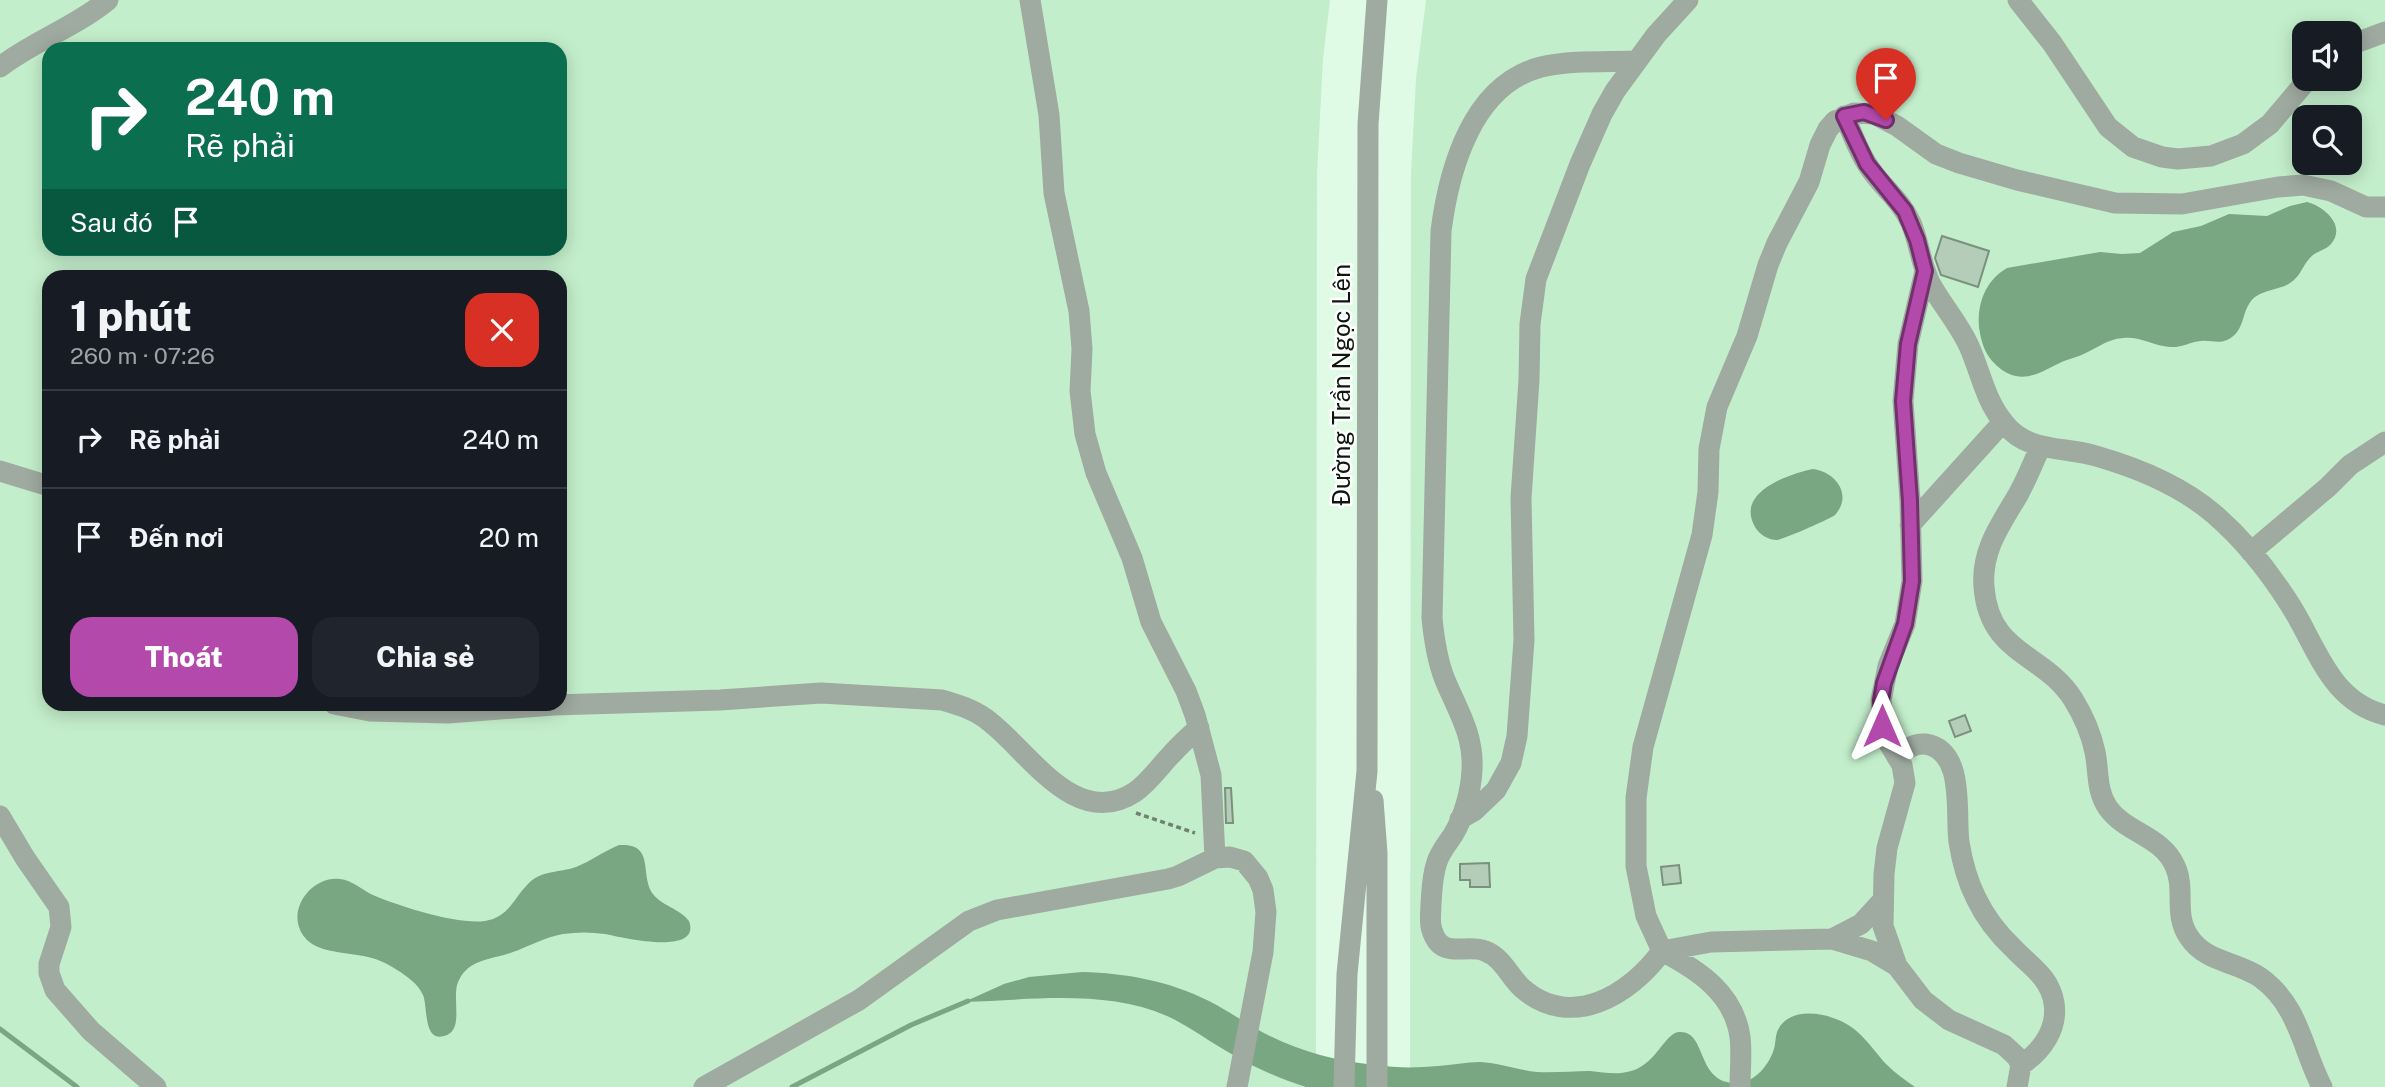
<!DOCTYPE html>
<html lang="vi">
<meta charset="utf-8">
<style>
:root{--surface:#171b24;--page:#20242c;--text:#f1f3f6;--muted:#9ea1a6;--line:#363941;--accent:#b349ab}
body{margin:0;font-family:"Public Sans",sans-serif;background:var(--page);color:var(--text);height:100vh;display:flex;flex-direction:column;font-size:26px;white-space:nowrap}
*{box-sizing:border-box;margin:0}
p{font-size:23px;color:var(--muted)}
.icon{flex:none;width:38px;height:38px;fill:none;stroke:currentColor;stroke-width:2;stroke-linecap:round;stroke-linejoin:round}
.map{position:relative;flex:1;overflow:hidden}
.drawer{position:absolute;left:42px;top:270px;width:525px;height:441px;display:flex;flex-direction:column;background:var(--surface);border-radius:21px;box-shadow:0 4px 18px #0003}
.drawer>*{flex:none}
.guide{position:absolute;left:42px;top:42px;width:525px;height:214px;border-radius:21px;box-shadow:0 4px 18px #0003;background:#0b6e4f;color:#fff;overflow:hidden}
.controls{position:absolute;left:2292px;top:21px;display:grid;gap:14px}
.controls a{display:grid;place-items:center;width:70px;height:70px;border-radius:14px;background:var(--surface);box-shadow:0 4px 18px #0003;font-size:35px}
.pin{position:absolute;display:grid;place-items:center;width:60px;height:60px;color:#fff;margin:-72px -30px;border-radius:50% 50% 50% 0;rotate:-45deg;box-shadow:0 0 7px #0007}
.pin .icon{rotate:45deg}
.me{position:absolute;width:77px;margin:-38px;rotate:0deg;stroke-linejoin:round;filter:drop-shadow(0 0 5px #0008)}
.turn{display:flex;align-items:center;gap:24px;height:147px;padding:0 28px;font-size:32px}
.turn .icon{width:91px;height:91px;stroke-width:2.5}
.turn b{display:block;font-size:49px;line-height:60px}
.then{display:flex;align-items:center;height:66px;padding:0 28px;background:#0003;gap:14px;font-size:26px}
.round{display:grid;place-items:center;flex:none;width:74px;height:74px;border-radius:21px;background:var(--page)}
.headline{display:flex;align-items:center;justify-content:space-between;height:119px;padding:0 28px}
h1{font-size:42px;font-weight:800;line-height:52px}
.primary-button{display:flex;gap:14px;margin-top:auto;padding:14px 28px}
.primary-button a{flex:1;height:80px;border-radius:21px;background:var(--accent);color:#fff;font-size:28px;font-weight:800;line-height:80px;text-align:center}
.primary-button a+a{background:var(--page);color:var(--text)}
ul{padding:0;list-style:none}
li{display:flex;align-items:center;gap:21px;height:98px;padding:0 28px;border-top:2px solid var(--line)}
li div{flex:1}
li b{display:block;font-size:26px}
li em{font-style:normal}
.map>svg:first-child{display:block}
.green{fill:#c3eecb;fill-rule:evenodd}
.water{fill:#78a782}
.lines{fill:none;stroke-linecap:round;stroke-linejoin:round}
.stream{stroke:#78a782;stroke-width:5}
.building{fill:#b4cdb8;stroke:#79917d;stroke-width:2}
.path{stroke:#718274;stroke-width:3.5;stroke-dasharray:5 3.5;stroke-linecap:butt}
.minor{stroke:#9faaa0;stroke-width:21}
.route-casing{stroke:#742f6f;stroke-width:18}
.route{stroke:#b349ab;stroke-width:12}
.labels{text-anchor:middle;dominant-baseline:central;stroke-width:5;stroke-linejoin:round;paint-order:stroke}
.street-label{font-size:24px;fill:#0c150e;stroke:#fff}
</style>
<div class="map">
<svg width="2385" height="1087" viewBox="0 0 2385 1087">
<rect width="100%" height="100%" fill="#e0fbe5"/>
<path class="green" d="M0,0h1330l-7,59 -6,115 -1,913h-1316zM49,49h511v199h-511zM49,276h511v428h-511z
M1426,0h959v1087h-975l1,-914 5,-94zM2305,33h45v46h-45zM2305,117h45v46h-45z"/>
<path class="water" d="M2307,202c16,4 40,23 24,42 -6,7 -16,7 -22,15 -7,8 -9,18 -19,24 -11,7 -24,6 -35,14 -15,12 -8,34 -28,43 -9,4 -16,0 -26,1 -11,1 -20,7 -31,6 -16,-1 -30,-11 -47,-9 -17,1 -28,12 -44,18 -5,2 -10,3 -15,5 -24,11 -43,27 -68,4 -11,-10 -15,-23 -17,-38 -2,-24 7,-47 28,-59l93,-16 22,2 18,-1 33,-21 28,-6 28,-12 38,2 23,-10z
M1813,469c23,3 40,26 22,46 -3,3 -53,25 -58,25 -9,0 -18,-6 -22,-13 -20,-35 34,-53 58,-58z
M619,845c37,-2 20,29 34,49 9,12 26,14 36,27 13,36 -69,16 -84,13 -14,-2 -28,-2 -42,0 -18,3 -33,12 -50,18 -20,8 -43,6 -54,28 -9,16 7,51 -15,56 -21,6 -16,-29 -21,-41 -5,-11 -16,-19 -26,-25 -9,-6 -19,-11 -29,-13 -23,-6 -60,-2 -69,-30 -8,-24 16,-51 41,-48 12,1 22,11 33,16 25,11 85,30 112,26 24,-4 28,-22 43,-37 13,-14 31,-11 48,-17 15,-6 28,-16 43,-22z
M1082,972c44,1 87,9 127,29 16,8 30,18 46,27 36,21 78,33 120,37 21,3 42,3 63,1 14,-1 28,-4 42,-4 20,1 38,8 57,10 18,1 36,-1 53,-1 12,1 25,4 37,1 29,-5 37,-39 52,-40 29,-2 16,53 59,51 17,-1 31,-18 36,-34 2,-7 1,-15 5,-21 11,-19 39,-16 57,-9 24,9 34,27 50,45 9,9 19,16 29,23h-609c-29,-9 -57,-22 -83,-38 -19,-11 -36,-24 -56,-33 -62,-27 -137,-16 -203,-14l40,-18 25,-7z"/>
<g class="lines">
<path class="stream" d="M0,1029l77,58
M792,1087l119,-62 57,-24"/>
</g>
<path class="building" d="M1942,236l47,15 -11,36 -37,-12 -6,-17z
M1965,715l6,16 -16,6 -6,-16z
M1225,788h6l2,35h-7z
M1489,863l1,24h-20v-7h-10v-16z
M1679,865l2,18 -18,2 -2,-18z"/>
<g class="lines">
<path class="path" d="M1136,813l59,20"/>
<path class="minor" d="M1030,0l19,115 5,78 25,118 3,38 -2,42 5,43 11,39 36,85 19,64 35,69 9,24 16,60 4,83
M2018,0l34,43 56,84 25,20 29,10 16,2 33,-3 32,-12 27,-20 38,-45
M2350,45l35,-13
M1637,61c-31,1 -66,-1 -96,6 -69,18 -92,102 -100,164l-9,387c2,21 5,42 13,62 13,31 29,55 27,90 -1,21 -8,47 -19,65 -6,9 -13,17 -16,27 -5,14 -5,28 -6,42 0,9 -2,18 1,26 9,31 34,13 53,21 17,6 25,26 37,37 49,43 108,7 140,-37l-16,-35 -10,-50v-68l7,-51 59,-212 6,-43 1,-43 8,-42 30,-71 21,-71 9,-22 32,-61 11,-37 8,-16 7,-8 19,-8 20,1 23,12 39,28 23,9 58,17 98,23 67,1 96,-17 25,-2 28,6 35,16h19
M0,67c34,-26 75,-40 108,-67
M1844,116c8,15 13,33 23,48 13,22 33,34 44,59 8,19 10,41 19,60 12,22 29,41 39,63 12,27 16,54 35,77 23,30 59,23 92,33 42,12 84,29 118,58 29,25 54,56 75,89 28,43 40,98 96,112
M1925,271l-17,73 -5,57 7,100 2,80 -7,43 -17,42 -7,34 3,35 18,30 3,18 -18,65 -3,26 -1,52 14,40 26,34 26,20 55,25 13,12 4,8 -4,22
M2040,447c-7,17 -14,33 -22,48 -18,30 -37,56 -34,92 5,68 60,66 89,112 10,16 18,34 22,53 4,19 1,39 13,56 18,25 54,28 67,58 11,23 -2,48 14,71 17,26 48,24 72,41 38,28 41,70 61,109
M0,471l49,15
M1910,525l93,-103
M2251,552l77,-65 22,-22 35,-23
M334,704l36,7 78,2 106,-8 166,-5 101,-7 121,7c17,5 34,10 48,22 39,30 86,109 145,70 13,-9 23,-23 33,-34 10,-11 20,-21 31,-30
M1897,757c8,-8 17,-14 28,-13 41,6 30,69 34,98 3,19 8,38 17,56 9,19 22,36 38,51 16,17 36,28 40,54 4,26 -12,48 -33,62
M1373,800l4,53v234
M0,816l25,42 34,49 2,20 -12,37v9l6,17 36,41 65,56
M1460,819l14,-8 22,-21 15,-27 6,-27 7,-96 -3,-142 8,-118 1,-56 6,-45 44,-115 22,-50 13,-23 41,-56 32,-35
M1832,939l40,12 25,15
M1662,951l49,-9 121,-3 29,-15 22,-24
M1662,951c36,19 72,42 78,86 2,16 0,34 0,50
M704,1087l155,-87 110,-79 28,-11 171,-31 10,-3 37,-18 15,-1 14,4 14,17 5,12 3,22 -3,40 -26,135
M1344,1087l3,-113 20,-203 1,-647 9,-124"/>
</g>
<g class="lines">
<g class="route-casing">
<path id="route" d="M1882,726l-1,-26 3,-17 21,-59 7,-43 -2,-80 -7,-100 5,-57 17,-73 -8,-31 -12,-29 -38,-47 -23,-48 20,-4 22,8"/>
</g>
<use href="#route" class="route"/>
</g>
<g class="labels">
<g class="street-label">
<text transform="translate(1341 385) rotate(-90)">Đường Trần Ngọc Lên</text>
</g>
</g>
</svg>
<div class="controls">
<a><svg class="icon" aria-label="sound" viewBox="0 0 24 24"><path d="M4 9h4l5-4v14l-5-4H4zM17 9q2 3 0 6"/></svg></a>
<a><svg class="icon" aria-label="search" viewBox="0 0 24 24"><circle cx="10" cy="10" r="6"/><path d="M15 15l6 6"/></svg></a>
</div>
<div class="pin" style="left:1886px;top:120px;background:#d93025"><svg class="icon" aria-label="arrive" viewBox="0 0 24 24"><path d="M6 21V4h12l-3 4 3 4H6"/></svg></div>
<svg class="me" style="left:1882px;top:726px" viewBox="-20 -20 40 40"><path d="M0-17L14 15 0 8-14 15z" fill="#b349ab" stroke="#fff" stroke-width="4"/></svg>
<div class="guide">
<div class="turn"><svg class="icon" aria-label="right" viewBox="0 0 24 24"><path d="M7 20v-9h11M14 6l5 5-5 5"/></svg><div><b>240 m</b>Rẽ phải</div></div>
<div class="then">Sau đó<svg class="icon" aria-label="arrive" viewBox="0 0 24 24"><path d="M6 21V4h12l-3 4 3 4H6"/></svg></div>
</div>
<section class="drawer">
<div class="headline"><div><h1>1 phút</h1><p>260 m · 07:26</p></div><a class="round" style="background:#d93025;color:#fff"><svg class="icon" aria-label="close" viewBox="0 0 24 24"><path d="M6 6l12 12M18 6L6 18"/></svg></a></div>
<ul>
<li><svg class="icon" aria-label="right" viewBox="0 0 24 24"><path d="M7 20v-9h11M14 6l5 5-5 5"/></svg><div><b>Rẽ phải</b></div><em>240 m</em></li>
<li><svg class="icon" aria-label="arrive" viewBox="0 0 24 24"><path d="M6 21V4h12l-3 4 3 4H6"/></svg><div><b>Đến nơi</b></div><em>20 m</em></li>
</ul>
<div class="primary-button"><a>Thoát</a><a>Chia sẻ</a></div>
</section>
</div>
